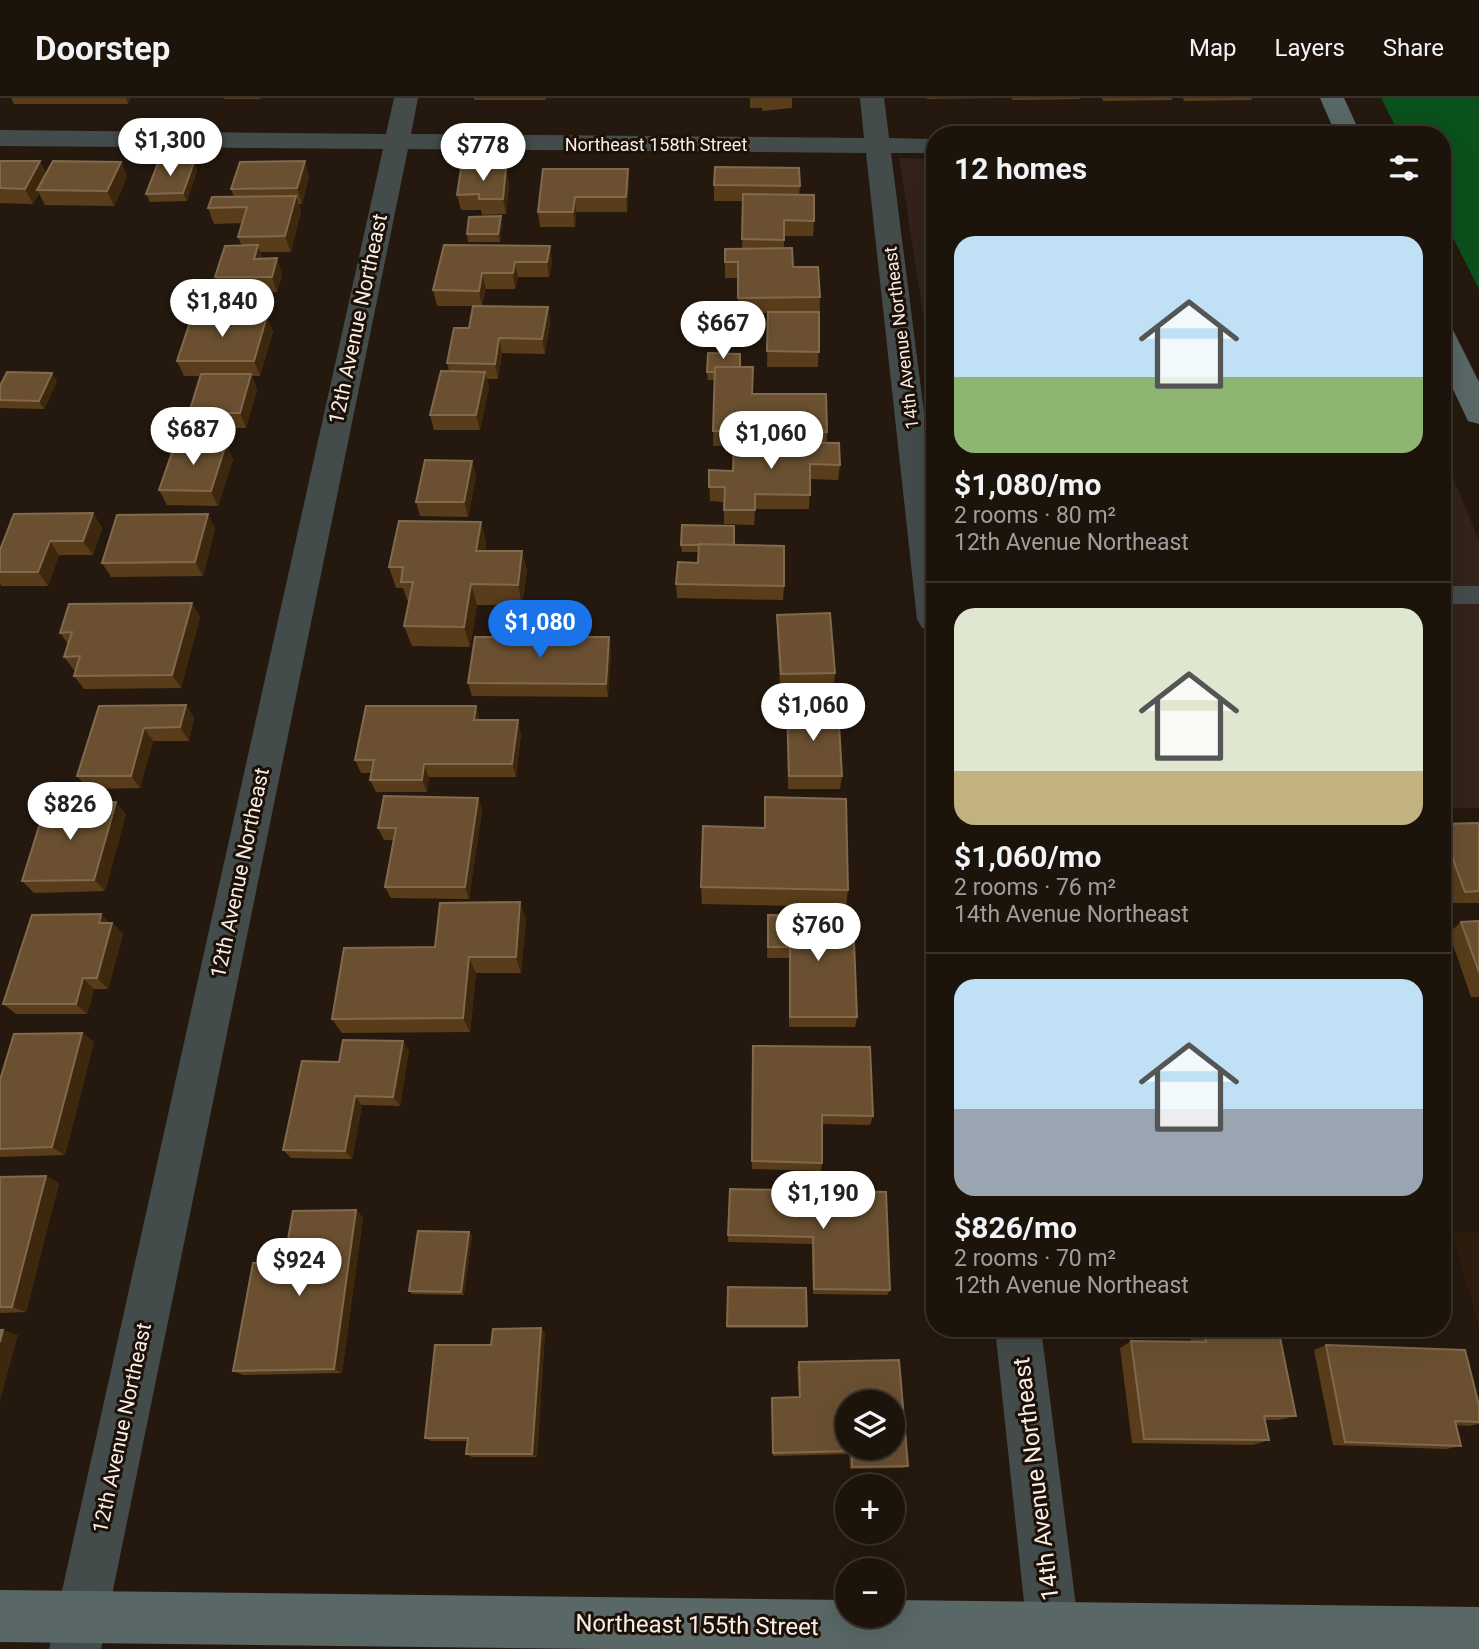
<!DOCTYPE html>
<meta charset="utf-8">
<style>
body{margin:0;font-family:Roboto,sans-serif;background:#292019;color:#f1f3f6;height:100vh;display:flex;flex-direction:column;font-size:26px;white-space:nowrap}
*{box-sizing:border-box;margin:0}
p{font-size:23px;color:#a09e9d}
.icon{flex:none;width:38px;height:38px;fill:none;stroke:currentColor;stroke-width:2;stroke-linecap:round;stroke-linejoin:round}
.map{position:relative;flex:1;overflow:hidden}
.drawer{position:absolute;left:926px;top:28px;width:525px;height:1211px;display:flex;flex-direction:column;background:#1c130b;border-radius:28px;box-shadow:0 7px 28px #0002,0 0 0 2px #3a322c}
.drawer>*{flex:none}
.controls{position:absolute;left:835px;top:1292px;display:grid;gap:14px}
.controls a{display:grid;place-items:center;width:70px;height:70px;border-radius:50%;background:#1c130b;box-shadow:0 7px 28px #0002,0 0 0 2px #3a322c;font-size:35px}
.price{position:absolute;translate:-50% -60px;padding:0 16px;border-radius:24px;background:#fff;color:#222;font-size:23px;line-height:46px;filter:drop-shadow(0 2px 4px #0008)}
.price::after{content:'';position:absolute;left:50%;top:42px;width:21px;height:16px;margin-left:-10px;background:inherit;clip-path:polygon(0 0,100% 0,50% 100%)}
.price.active{background:#1a73e8;color:#fff}
ul{padding:0;list-style:none}
li{display:grid;align-content:center;gap:14px;height:371px;padding:0 28px}
li+li{border-top:2px solid #3a322c}
li span{display:grid;place-items:center;height:217px;border-radius:21px;color:#555}
li>.icon{margin-inline-start:auto}
span .icon{width:126px;height:126px;fill:#fffc;stroke-width:1}
li b{font-size:30px}
h2{display:flex;justify-content:space-between;align-items:center;height:84px;padding:0 28px;font-size:30px}
header{display:flex;align-items:center;gap:42px;box-sizing:border-box;height:98px;padding:0 35px;background:#1c130b;border-bottom:2px solid #3a322c}
header strong{font-size:33px}
nav{display:flex;gap:38px;margin-inline-start:auto;font-size:24px}
.map>svg:first-child{display:block}
.built{fill:#2e1d0f}
.industrial{fill:#33231a}
.forest{fill:#0b511b}
.lines{fill:none;stroke-linecap:round;stroke-linejoin:round}
.lane{fill:#434c4b;fill-rule:evenodd}
.street{fill:#434c4b;fill-rule:evenodd}
.secondary{fill:#596766;fill-rule:evenodd}
.wall{fill:#593d1a}
.shaded-wall{fill:#3d270d}
.building{fill:#6a5030;stroke:#80694d;stroke-width:2;fill-rule:evenodd}
.labels{text-anchor:middle;dominant-baseline:central;stroke-width:6;stroke-linejoin:round;paint-order:stroke}
.far-street-label{font-size:18px;fill:#f7eee7;stroke:#1c1007}
.street-label{font-size:21px;fill:#f7eee7;stroke:#1c1007}
.near-street-label{font-size:24px;fill:#f7eee7;stroke:#1c1007}
</style>
<header>
<strong>Doorstep</strong>
<nav><a>Map</a><a>Layers</a><a>Share</a></nav>
</header>
<div class="map">
<svg width="1479" height="1551" viewBox="0 0 1479 1551">
<rect width="100%" height="100%" fill="#25190f"/>
<polygon class="built" points="1452,1134 1479,1135 1479,1230"/>
<g class="industrial">
<polygon points="899,60 934,61 934,287"/>
<polygon points="1442,352 1479,443 1479,710 1442,710"/>
</g>
<polygon class="forest" points="1381,0 1479,0 1479,191 1442,118 1442,37 1400,37"/>
<g class="lines">
<rect class="lane" x="1442" y="488" width="37" height="18"/>
<g class="street">
<polygon points="394,0 418,0 411,36 864,40 860,0 884,0 889,40 934,41 934,55 891,55 934,393 934,534 922,530 917,521 866,55 408,51 101,1551 49,1551 383,51 0,48 0,32 386,36"/>
<polygon points="995,1230 1041,1230 1079,1532 1070,1551 1035,1550 1027,1532"/>
</g>
<g class="secondary">
<polygon points="1320,0 1344,0 1361,37 1336,37"/>
<polygon points="1442,228 1452,230 1479,284 1479,326 1468,323 1442,268"/>
<polygon points="0,1492 847,1502 847,1517 892,1517 892,1502 1479,1509 1479,1551 602,1551 0,1544"/>
</g>
</g>
<g class="wall">
<polygon points="11,0 131,0 128,6 14,6"/>
<polygon points="224,0 261,0 260,1 225,1"/>
<polygon points="474,0 546,0 545,2 474,2"/>
<polygon points="750,0 797,0 792,0 792,10 762,13 762,10 750,10"/>
<polygon points="927,0 994,0 927,1"/>
<polygon points="1012,0 1080,0 1080,1 1012,2"/>
<polygon points="1102,0 1172,0 1172,2 1103,3"/>
<polygon points="1183,0 1252,0 1251,2 1184,3"/>
<polygon points="0,63 40,63 46,76 121,64 127,79 114,108 45,107 39,95 33,106 0,105"/>
<polygon points="194,64 197,72 187,103 150,104 146,96"/>
<polygon points="506,70 509,85 506,116 482,117 481,112 461,112 457,97"/>
<polygon points="543,71 629,86 627,114 576,114 575,129 540,129 538,114"/>
<polygon points="309,78 302,106 299,106 301,113 291,154 260,154 263,161 282,176 277,194 221,195 215,179 242,148 238,139 243,125 214,126 208,110 234,99 231,91"/>
<polygon points="714,87 800,88 799,97 814,123 813,138 784,138 784,150 793,169 820,199 818,269 767,269 768,215 738,215 738,180 725,180 725,151 742,151 743,103 714,103"/>
<polygon points="502,126 500,144 468,144 467,136"/>
<polygon points="550,148 552,164 549,179 518,179 515,191 486,191 482,208 548,209 550,224 545,256 502,255 498,281 487,281 489,289 480,332 434,332 430,317 449,273 447,265 469,230 473,208 437,208 433,192"/>
<polygon points="273,233 260,278 252,278 257,291 246,330 196,330 189,315 200,278 184,278 177,263"/>
<polygon points="740,269 752,296 827,334 827,345 840,367 838,382 810,381 809,411 755,411 754,427 724,426 724,404 710,403 709,372 733,373 734,348 713,348 715,282 708,282 707,274"/>
<polygon points="52,275 57,283 44,311 0,310 0,288"/>
<polygon points="226,346 233,361 218,408 167,407 159,392"/>
<polygon points="472,363 476,378 468,419 420,418 416,404"/>
<polygon points="93,415 102,430 93,457 59,457 48,488 2,488 0,486 0,452"/>
<polygon points="481,424 486,445 485,453 522,453 527,473 522,507 477,507 470,549 412,548 404,528 409,504 408,504 403,490 396,490 389,469"/>
<polygon points="215,430 203,478 111,479 102,465"/>
<polygon points="681,447 734,447 784,488 783,502 677,500 676,486 698,465 699,454 682,454"/>
<polygon points="192,505 200,519 181,590 84,591 74,578 76,572 74,572 64,559 68,546 60,535"/>
<polygon points="777,517 835,575 834,588 780,589 777,531"/>
<polygon points="611,553 608,599 472,598 468,585"/>
<polygon points="186,607 194,620 189,643 153,643 140,690 88,691 77,678 99,608"/>
<polygon points="787,610 833,626 842,678 840,691 788,691"/>
<polygon points="480,622 521,635 516,679 429,679 427,694 376,694 370,682 371,675 361,675 355,662"/>
<polygon points="478,700 482,712 469,801 391,800 385,789 393,742 384,742 378,730"/>
<polygon points="126,716 105,793 34,795 22,783"/>
<polygon points="1479,725 1479,805 1453,805 1442,775 1442,726"/>
<polygon points="701,789 848,792 846,809 702,806"/>
<polygon points="768,817 857,919 855,929 789,929 789,860 767,860"/>
<polygon points="526,820 521,875 476,875 470,934 342,935 332,921 435,849"/>
<polygon points="1479,823 1479,899 1471,899 1449,835 1461,824"/>
<polygon points="110,825 112,825 123,836 108,891 94,891 87,916 16,916 3,906"/>
<polygon points="82,935 94,944 65,1057 0,1059 0,982"/>
<polygon points="753,948 873,1018 870,1027 822,1026 822,1065 821,1073 752,1071"/>
<polygon points="409,952 400,1008 362,1007 352,1061 291,1060 283,1052 339,964"/>
<polygon points="0,1079 59,1085 26,1214 0,1215"/>
<polygon points="886,1094 890,1192 887,1197 813,1196 812,1146 728,1144 728,1137"/>
<polygon points="363,1119 342,1275 243,1277 233,1273 284,1164"/>
<polygon points="472,1137 464,1197 412,1196 409,1193"/>
<polygon points="728,1189 807,1228 806,1230 727,1230"/>
<polygon points="541,1230 545,1235 537,1359 472,1359 466,1356 468,1343 431,1343 425,1340 491,1247"/>
<polygon points="1189,1230 1278,1230 1296,1318 1279,1322 1265,1322 1269,1342 1253,1347 1132,1345 1120,1250 1131,1243 1191,1244"/>
<polygon points="1326,1247 1479,1307 1479,1326 1468,1328 1456,1327 1461,1348 1446,1351 1333,1347 1314,1252"/>
<polygon points="799,1264 908,1368 904,1370 850,1371 849,1356 773,1358 772,1300 799,1299 797,1269"/>
</g>
<g class="shaded-wall">
<polygon points="126,0 131,0 128,6"/>
<polygon points="40,63 47,79 37,92 39,95 33,106 25,91"/>
<polygon points="305,63 309,78 302,106 297,90"/>
<polygon points="121,64 127,79 114,108 107,93"/>
<polygon points="194,64 197,72 187,103 183,95"/>
<polygon points="506,70 509,85 506,116 503,101"/>
<polygon points="628,71 629,86 627,114 626,99"/>
<polygon points="296,98 301,113 291,154 285,138"/>
<polygon points="575,99 576,114 575,129 573,114"/>
<polygon points="501,118 502,126 500,144 498,136"/>
<polygon points="258,147 263,163 254,161"/>
<polygon points="550,148 552,164 549,179 547,164"/>
<polygon points="277,160 282,176 277,194 272,179"/>
<polygon points="515,164 518,179 515,191 513,175"/>
<polygon points="482,175 486,191 482,208 479,193"/>
<polygon points="548,209 550,224 545,256 542,241"/>
<polygon points="267,218 273,233 260,278 254,263"/>
<polygon points="499,240 502,255 498,281 495,266"/>
<polygon points="485,274 489,289 480,332 476,317"/>
<polygon points="52,275 57,283 44,311 39,303"/>
<polygon points="251,276 257,291 246,330 240,315"/>
<polygon points="226,346 233,361 218,408 211,393"/>
<polygon points="472,363 476,378 468,419 464,404"/>
<polygon points="93,415 102,430 93,457 83,443"/>
<polygon points="208,416 215,430 203,478 195,464"/>
<polygon points="481,424 486,445 482,473 476,453"/>
<polygon points="50,443 59,457 48,488 38,474"/>
<polygon points="522,453 527,473 522,507 518,487"/>
<polygon points="471,486 477,507 470,549 464,529"/>
<polygon points="192,505 200,519 181,590 172,577"/>
<polygon points="609,539 611,553 608,599 606,586"/>
<polygon points="186,607 194,620 189,643 180,629"/>
<polygon points="476,608 480,621 478,635 474,622"/>
<polygon points="518,622 521,635 516,679 512,666"/>
<polygon points="144,630 153,643 140,690 131,678"/>
<polygon points="424,666 429,679 427,694 422,682"/>
<polygon points="478,700 482,712 469,801 465,789"/>
<polygon points="116,704 126,716 105,793 94,782"/>
<polygon points="520,804 526,820 521,875 516,859"/>
<polygon points="101,816 112,827 112,825 123,836 108,891 97,880 99,825"/>
<polygon points="469,859 476,875 470,934 463,920"/>
<polygon points="83,880 94,891 87,916 76,906"/>
<polygon points="82,935 94,944 65,1057 52,1049"/>
<polygon points="403,943 409,952 400,1008 393,999"/>
<polygon points="355,998 362,1007 352,1061 345,1053"/>
<polygon points="46,1078 59,1085 26,1214 12,1209"/>
<polygon points="356,1112 363,1119 342,1275 334,1271"/>
<polygon points="469,1134 472,1137 464,1197 461,1194"/>
<polygon points="541,1230 545,1235 537,1359 532,1356"/>
<polygon points="3,1232 18,1237 0,1303 0,1244"/>
</g>
<g class="building">
<polygon points="0,63 40,63 25,91 0,90"/>
<polygon points="53,63 121,64 107,93 37,92"/>
<polygon points="305,63 297,90 231,91 240,64"/>
<polygon points="194,64 183,95 146,96 158,65"/>
<polygon points="715,69 799,70 800,88 714,87"/>
<polygon points="506,70 503,101 479,101 479,96 457,97 461,71"/>
<polygon points="543,71 628,71 626,99 575,99 573,114 538,114"/>
<polygon points="743,96 814,97 814,123 784,122 784,142 742,141"/>
<polygon points="296,98 285,138 238,139 247,109 208,110 212,99"/>
<polygon points="501,118 498,136 467,136 469,119"/>
<polygon points="258,147 254,161 277,160 272,179 215,179 225,148"/>
<polygon points="444,147 550,148 547,164 515,164 513,175 482,175 479,193 433,192"/>
<polygon points="792,150 793,169 818,169 820,199 738,200 738,164 725,164 725,151"/>
<polygon points="473,208 548,209 542,241 499,240 495,266 447,265 454,230 469,230"/>
<polygon points="768,214 819,214 819,254 767,253"/>
<polygon points="192,218 267,218 254,263 177,263"/>
<polygon points="708,255 740,256 740,269 715,269 715,274 707,274"/>
<polygon points="715,269 753,269 752,296 826,296 827,334 713,333"/>
<polygon points="441,273 485,274 476,317 430,317"/>
<polygon points="7,274 52,275 39,303 0,302 0,288"/>
<polygon points="201,276 251,276 240,315 189,315"/>
<polygon points="734,344 839,345 840,367 810,366 810,397 755,396 755,412 724,412 725,389 709,389 709,372 733,373"/>
<polygon points="175,346 226,346 211,393 159,392"/>
<polygon points="425,362 472,363 464,404 416,404"/>
<polygon points="93,415 83,443 50,443 38,474 0,474 0,452 14,416"/>
<polygon points="208,416 195,464 102,465 117,417"/>
<polygon points="399,423 481,424 476,453 522,453 518,487 471,486 464,529 404,528 413,484 401,484 403,469 389,469"/>
<polygon points="682,427 734,428 734,447 681,447"/>
<polygon points="699,446 784,448 784,488 676,486 678,464 698,465"/>
<polygon points="192,505 172,577 74,578 80,558 64,559 72,534 60,535 69,506"/>
<polygon points="830,515 835,575 781,576 777,517"/>
<polygon points="475,539 609,539 606,586 468,585"/>
<polygon points="186,607 180,629 144,630 131,678 77,678 99,608"/>
<polygon points="366,608 476,608 474,622 518,622 512,666 424,666 422,682 370,682 374,662 355,662"/>
<polygon points="787,610 831,610 833,626 839,626 842,678 789,678"/>
<polygon points="384,698 478,700 465,789 385,789 396,730 378,730"/>
<polygon points="765,699 846,701 848,792 701,789 703,728 765,730"/>
<polygon points="116,704 94,782 22,783 46,706"/>
<polygon points="1479,725 1479,793 1465,794 1442,731 1442,726"/>
<polygon points="520,804 516,859 469,859 463,920 332,921 344,850 435,849 440,805"/>
<polygon points="101,816 99,825 112,825 97,880 83,880 76,906 3,906 32,817"/>
<polygon points="768,817 853,818 857,919 790,919 790,849 768,849"/>
<polygon points="1479,823 1479,874 1461,824"/>
<polygon points="82,935 52,1049 0,1051 0,982 14,936"/>
<polygon points="343,942 403,943 393,999 355,998 345,1053 283,1052 302,963 339,964"/>
<polygon points="753,948 870,949 873,1018 822,1017 822,1065 752,1063"/>
<polygon points="46,1078 12,1209 0,1209 0,1079"/>
<polygon points="730,1091 886,1094 890,1192 814,1191 813,1139 728,1137"/>
<polygon points="356,1112 334,1271 233,1273 253,1165 284,1164 293,1113"/>
<polygon points="418,1133 469,1134 461,1194 409,1193"/>
<polygon points="728,1189 806,1190 807,1228 727,1228"/>
<polygon points="541,1230 532,1356 466,1356 468,1340 425,1340 435,1247 491,1247 493,1231"/>
<polygon points="1203,1230 1278,1230 1296,1318 1264,1318 1269,1342 1144,1341 1131,1243 1206,1244"/>
<polygon points="0,1232 3,1232 0,1244"/>
<polygon points="1326,1247 1465,1252 1479,1307 1479,1324 1455,1323 1461,1348 1345,1344"/>
<path d="M899,1262L908,1368L852,1369V1353L773,1355L772,1300L800,1299L799,1264ZM847,1304H892V1349H847Z"/>
</g>
<g class="labels">
<g class="far-street-label">
<text x="656" y="46">Northeast 158th Street</text>
<text transform="translate(901 240) rotate(-97)">14th Avenue Northeast</text>
</g>
<g class="street-label">
<text transform="translate(358 221) rotate(-78)">12th Avenue Northeast</text>
<text transform="translate(240 775) rotate(-78)">12th Avenue Northeast</text>
<text transform="translate(122 1330) rotate(-78)">12th Avenue Northeast</text>
</g>
<g class="near-street-label">
<text transform="translate(1036 1381) rotate(-97)">14th Avenue Northeast</text>
<text transform="translate(697 1527) rotate(1)">Northeast 155th Street</text>
</g>
</g>
</svg>
<div class="controls">
<a><svg class="icon" aria-label="layers" viewBox="0 0 24 24"><path d="M12 4l9 5-9 5-9-5zM3 14l9 5 9-5"/></svg></a>
<a>+</a>
<a>−</a>
</div>
<b class="price" style="left:170px;top:80px">$1,300</b>
<b class="price" style="left:483px;top:85px">$778</b>
<b class="price" style="left:222px;top:241px">$1,840</b>
<b class="price" style="left:723px;top:263px">$667</b>
<b class="price" style="left:193px;top:369px">$687</b>
<b class="price" style="left:771px;top:373px">$1,060</b>
<b class="price active" style="left:540px;top:562px">$1,080</b>
<b class="price" style="left:813px;top:645px">$1,060</b>
<b class="price" style="left:70px;top:744px">$826</b>
<b class="price" style="left:818px;top:865px">$760</b>
<b class="price" style="left:823px;top:1133px">$1,190</b>
<b class="price" style="left:299px;top:1200px">$924</b>
<section class="drawer">
<h2>12 homes<svg class="icon" aria-label="filters" viewBox="0 0 24 24"><path d="M4 7h16M4 17h16"/><circle cx="9" cy="7" r="2"/><circle cx="15" cy="17" r="2"/></svg></h2>
<ul>
<li><span style="background:linear-gradient(#bfe0f5 65%,#8fb573 0)"><svg class="icon" aria-label="home" viewBox="0 0 24 24"><path d="M3 11l9-7 9 7M6 9v11h12V9"/></svg></span><div><b>$1,080/mo</b><p>2 rooms · 80 m²</p><p>12th Avenue Northeast</p></div></li>
<li><span style="background:linear-gradient(#dfe7d0 75%,#c2b280 0)"><svg class="icon" aria-label="home" viewBox="0 0 24 24"><path d="M3 11l9-7 9 7M6 9v11h12V9"/></svg></span><div><b>$1,060/mo</b><p>2 rooms · 76 m²</p><p>14th Avenue Northeast</p></div></li>
<li><span style="background:linear-gradient(#bfe0f5 60%,#9aa5b1 0)"><svg class="icon" aria-label="home" viewBox="0 0 24 24"><path d="M3 11l9-7 9 7M6 9v11h12V9"/></svg></span><div><b>$826/mo</b><p>2 rooms · 70 m²</p><p>12th Avenue Northeast</p></div></li>
</ul>
</section>
</div>
